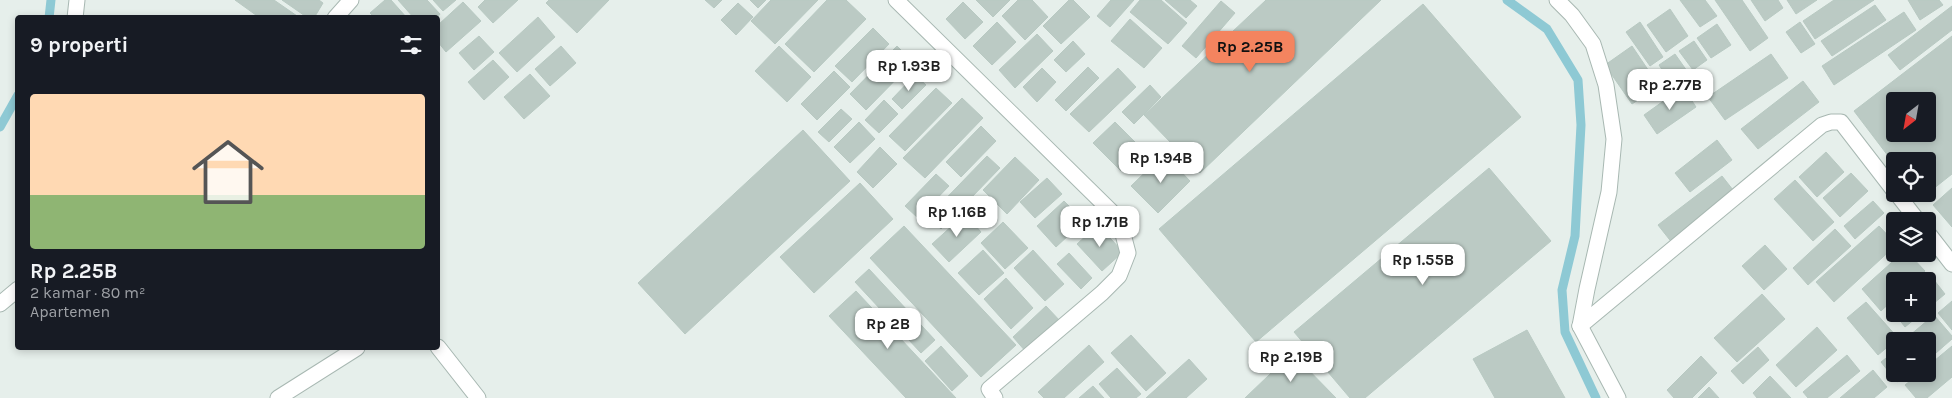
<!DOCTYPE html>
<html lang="id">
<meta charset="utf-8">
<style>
body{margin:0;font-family:Karla,sans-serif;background:#242831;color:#f1f3f6;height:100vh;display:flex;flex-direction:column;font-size:19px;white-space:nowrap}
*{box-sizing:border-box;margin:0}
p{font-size:16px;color:#9ea1a6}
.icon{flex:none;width:28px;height:28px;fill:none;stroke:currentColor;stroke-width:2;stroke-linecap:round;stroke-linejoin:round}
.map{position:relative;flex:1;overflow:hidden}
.sheet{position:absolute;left:15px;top:15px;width:425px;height:335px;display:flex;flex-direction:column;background:#171b24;border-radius:5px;box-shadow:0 2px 8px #0003}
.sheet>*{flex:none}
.needle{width:32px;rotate:211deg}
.fabs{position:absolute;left:1886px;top:92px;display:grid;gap:10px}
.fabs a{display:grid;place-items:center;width:50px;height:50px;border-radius:5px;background:#171b24;box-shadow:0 2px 8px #0003;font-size:25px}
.price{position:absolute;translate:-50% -42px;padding:0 11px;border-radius:10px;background:#fff;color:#222;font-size:16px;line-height:32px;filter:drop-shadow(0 1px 2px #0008)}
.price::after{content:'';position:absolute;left:50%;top:30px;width:15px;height:11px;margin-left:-8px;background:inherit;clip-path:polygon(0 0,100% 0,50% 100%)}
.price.current{background:#f4845f;color:#111}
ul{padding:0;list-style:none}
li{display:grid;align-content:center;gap:10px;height:265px;padding:0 15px}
li span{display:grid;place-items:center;height:155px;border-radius:5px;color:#555}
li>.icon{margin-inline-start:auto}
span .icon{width:90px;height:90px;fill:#fffc;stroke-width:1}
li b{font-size:21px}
h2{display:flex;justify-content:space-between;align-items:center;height:60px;padding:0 15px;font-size:21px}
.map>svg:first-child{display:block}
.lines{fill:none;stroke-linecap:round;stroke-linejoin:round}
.stream{stroke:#8ec9d4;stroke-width:9}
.building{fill:#bbcac4;stroke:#b8c9c2;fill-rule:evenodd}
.minor-casing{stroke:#a8b8b2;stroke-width:17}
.minor{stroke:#fff;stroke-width:15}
</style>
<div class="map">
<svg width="1952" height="398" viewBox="0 0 1952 398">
<rect width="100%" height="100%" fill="#e6efeb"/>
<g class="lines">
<g class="stream">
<polyline points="1507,0 1547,29 1578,80 1581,125 1575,236 1562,290 1565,332 1596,398"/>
<polyline points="49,18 51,0"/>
<polyline points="0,127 18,95"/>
</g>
</g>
<g class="building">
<polygon points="235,0 274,0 300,18 260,18"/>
<polygon points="282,0 319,0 323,3 314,18 308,18"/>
<polygon points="385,0 391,0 407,18 375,18 370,13"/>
<polygon points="398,0 427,0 440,14 437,18 414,18"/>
<polygon points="433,0 456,0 443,11"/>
<polygon points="485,0 518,0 493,23 478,7"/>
<polygon points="549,0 609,0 577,33 546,3"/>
<polygon points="705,0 722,0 714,8"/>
<polygon points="750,0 766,0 758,8"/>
<polygon points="771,0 818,0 775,44 751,21"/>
<polygon points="827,0 846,0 866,19 814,72 785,44"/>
<polygon points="976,0 1010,0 993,17"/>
<polygon points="1018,0 1032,0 1048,17 1025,40 1002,16"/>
<polygon points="1069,0 1073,0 1090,17 1061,44 1043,26"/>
<polygon points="1111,0 1134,0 1110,27 1097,16"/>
<polygon points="1140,0 1161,0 1187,23 1168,44 1130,12"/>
<polygon points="1165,0 1190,0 1197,6 1186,18"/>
<polygon points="1266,0 1381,0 1200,173 1144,115"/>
<polygon points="1680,0 1705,0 1717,16 1700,27"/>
<polygon points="1715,0 1742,0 1768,38 1750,51"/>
<polygon points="1751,0 1778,0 1783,8 1765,21"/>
<polygon points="1787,0 1817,0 1796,14"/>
<polygon points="1834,0 1874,0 1815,39 1803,21"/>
<polygon points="1908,0 1939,0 1943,5 1920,20"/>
<polygon points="1221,1 1235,13 1196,58 1182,46"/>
<polygon points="463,2 481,21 446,52 438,42 438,25"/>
<polygon points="963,2 983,22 965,39 946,19"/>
<polygon points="738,3 753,17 736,35 721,20"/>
<polygon points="1423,4 1521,117 1256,342 1159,229"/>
<polygon points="1875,5 1886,20 1832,56 1821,41"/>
<polygon points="1952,6 1952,30 1900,70 1888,55"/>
<polygon points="1670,9 1688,36 1666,52 1647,25"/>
<polygon points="1904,12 1916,30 1834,85 1822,66"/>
<polygon points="538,17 555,37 517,72 499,53"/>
<polygon points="1130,19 1162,48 1144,68 1111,41"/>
<polygon points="997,22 1016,42 992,65 973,46"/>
<polygon points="1640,22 1663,57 1650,66 1626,32"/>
<polygon points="1800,22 1815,44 1801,53 1786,32"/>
<polygon points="1717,24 1731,45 1711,58 1697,38"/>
<polygon points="873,28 889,44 852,82 835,66"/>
<polygon points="1037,34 1053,51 1015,88 999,70"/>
<polygon points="479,36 494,52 474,70 459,53"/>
<path d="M1952,36V174L1928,193V161H1895V165L1854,111ZM1895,101H1928V134H1895Z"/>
<polygon points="1073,41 1085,54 1066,72 1054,60"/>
<polygon points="1694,41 1707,60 1693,70 1679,51"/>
<polygon points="561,46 576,63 550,86 535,69"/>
<polygon points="779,46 811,77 787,102 755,71"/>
<polygon points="897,46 913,62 866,110 850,94"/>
<polygon points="1632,46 1659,86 1632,104 1605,65"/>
<polygon points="1675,54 1687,71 1671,83 1659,65"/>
<polygon points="1771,54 1788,78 1725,120 1708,97"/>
<polygon points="493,60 509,77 484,100 468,82"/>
<polygon points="1088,67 1099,78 1066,111 1055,100"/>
<polygon points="1042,68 1056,82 1037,102 1023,87"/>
<polygon points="1118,68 1136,87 1089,132 1070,114"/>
<polygon points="834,71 850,87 817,120 801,104"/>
<polygon points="530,74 550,96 524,119 504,97"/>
<polygon points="915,75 926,85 902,109 892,99"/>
<polygon points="1803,81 1819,102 1758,149 1741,129"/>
<polygon points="1150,85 1161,97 1134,124 1122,112"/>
<polygon points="1683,87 1696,107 1657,134 1644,115"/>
<polygon points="936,88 952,103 905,151 889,136"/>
<polygon points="962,98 983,118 925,178 903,158"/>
<polygon points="884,100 898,114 879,133 865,120"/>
<polygon points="841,109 852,119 829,142 818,132"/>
<polygon points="859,122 875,139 850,163 834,147"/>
<polygon points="1115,122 1143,150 1121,171 1093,143"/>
<polygon points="981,126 996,141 961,177 946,162"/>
<polygon points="803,130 850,181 685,334 638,283"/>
<polygon points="1717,140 1732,160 1690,192 1675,173"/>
<polygon points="880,147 897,164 873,188 857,172"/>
<polygon points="1826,152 1844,172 1817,197 1799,177"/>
<polygon points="1164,154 1190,181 1158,213 1131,186"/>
<polygon points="987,156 1000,168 941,229 928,217"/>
<polygon points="1015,157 1039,180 1007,214 983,190"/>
<polygon points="1489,168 1551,241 1365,398 1350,398 1294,332"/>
<polygon points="1851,173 1868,191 1840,217 1823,198"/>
<polygon points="936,174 949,186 918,218 905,206"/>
<polygon points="1722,176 1737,195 1673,244 1658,225"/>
<polygon points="1047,178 1062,194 1035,218 1020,202"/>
<polygon points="1795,180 1834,222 1813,241 1774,199"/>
<polygon points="860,183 893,219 814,293 780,257"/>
<polygon points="1952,188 1952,227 1933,205"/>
<polygon points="1064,201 1084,221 1056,247 1037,226"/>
<polygon points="1873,201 1884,213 1855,239 1844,226"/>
<polygon points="965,214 981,232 949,262 932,244"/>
<polygon points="1003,222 1028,248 1005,269 981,243"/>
<polygon points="1098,225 1123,252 1102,271 1077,244"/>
<polygon points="904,226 1016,345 981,377 870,258"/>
<polygon points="1879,226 1895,243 1895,246 1834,302 1816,282"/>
<polygon points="1835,229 1851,246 1808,285 1793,268"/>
<polygon points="1765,245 1787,269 1764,290 1742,266"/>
<polygon points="983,250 1004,273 979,295 958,273"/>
<polygon points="1033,250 1064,284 1045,301 1014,268"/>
<polygon points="1069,253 1092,278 1081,289 1057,264"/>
<polygon points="1901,254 1909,254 1925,271 1914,281 1895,281 1895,298 1881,311 1862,289"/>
<polygon points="869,269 935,340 921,353 855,282"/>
<polygon points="1006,278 1033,308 1011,329 984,299"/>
<polygon points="1934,280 1945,294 1928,308 1928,285"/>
<polygon points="856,291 956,398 906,398 829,316"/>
<polygon points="1762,294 1785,319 1737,362 1714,338"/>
<polygon points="1952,301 1952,330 1938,313"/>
<polygon points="1866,302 1898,338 1878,355 1847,318"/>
<polygon points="1046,306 1061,322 1027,353 1013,337"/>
<polygon points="1894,313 1895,313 1921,314 1905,327"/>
<polygon points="1934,315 1952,336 1952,339 1928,360 1928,341 1903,341"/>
<polygon points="1817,327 1837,350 1796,387 1776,365"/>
<polygon points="1527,330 1565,398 1495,398 1473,359"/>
<polygon points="1131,335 1166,373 1146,391 1111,353"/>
<polygon points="1089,345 1104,362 1064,398 1044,398 1038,392"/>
<polygon points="941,346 968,376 952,391 925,361"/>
<polygon points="1952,346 1952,377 1927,398 1916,398 1905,385 1919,374 1928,374 1928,366"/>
<polygon points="1758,347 1769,360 1743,384 1731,371"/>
<polygon points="1895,351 1895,374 1907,374 1897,382 1881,362"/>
<polygon points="1292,353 1336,398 1245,398"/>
<polygon points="1847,355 1860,371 1827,398 1808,398 1803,392"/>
<polygon points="1701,356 1717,373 1692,398 1674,398 1667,390"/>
<polygon points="1189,359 1207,379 1186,398 1146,398"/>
<polygon points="1117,368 1141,394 1136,398 1111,398 1099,384"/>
<polygon points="1873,370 1887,387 1874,398 1840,398"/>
<polygon points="1770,376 1791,398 1757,398 1753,393"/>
<polygon points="1093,386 1104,398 1079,398"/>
<polygon points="1709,387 1719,398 1698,398"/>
</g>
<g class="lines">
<defs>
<g id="minor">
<polyline points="896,0 1119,219 1128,253 1119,276 1102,293 989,389 995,398"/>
<polyline points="1557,0 1572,15 1593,44 1606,85 1614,139 1609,192 1587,289 1580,326"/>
<polyline points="75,18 77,0"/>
<polyline points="335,18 351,0"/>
<polyline points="1897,194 1918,221"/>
<polyline points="1928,233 1952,264"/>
<polyline points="0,304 18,289"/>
<polyline points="1580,326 1822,125 1831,122 1841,122 1895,192"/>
<polyline points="1580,326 1618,398"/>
<polyline points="438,347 478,398"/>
<polyline points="278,398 357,348"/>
</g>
</defs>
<use href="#minor" class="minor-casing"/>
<use href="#minor" class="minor"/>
</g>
</svg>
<div class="fabs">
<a><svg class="needle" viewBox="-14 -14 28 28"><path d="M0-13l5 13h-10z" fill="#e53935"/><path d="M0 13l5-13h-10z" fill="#9ea1a6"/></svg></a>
<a><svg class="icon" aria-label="locate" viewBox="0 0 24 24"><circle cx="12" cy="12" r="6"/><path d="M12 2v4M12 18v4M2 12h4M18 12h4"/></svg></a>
<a><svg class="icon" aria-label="layers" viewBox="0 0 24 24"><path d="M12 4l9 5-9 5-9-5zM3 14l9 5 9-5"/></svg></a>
<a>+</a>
<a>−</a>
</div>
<b class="price current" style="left:1250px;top:73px">Rp 2.25B</b>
<b class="price" style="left:909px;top:92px">Rp 1.93B</b>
<b class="price" style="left:1670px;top:111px">Rp 2.77B</b>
<b class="price" style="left:1161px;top:184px">Rp 1.94B</b>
<b class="price" style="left:957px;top:238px">Rp 1.16B</b>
<b class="price" style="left:1100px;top:248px">Rp 1.71B</b>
<b class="price" style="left:1423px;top:286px">Rp 1.55B</b>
<b class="price" style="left:888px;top:350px">Rp 2B</b>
<b class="price" style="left:1291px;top:383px">Rp 2.19B</b>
<section class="sheet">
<h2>9 properti<svg class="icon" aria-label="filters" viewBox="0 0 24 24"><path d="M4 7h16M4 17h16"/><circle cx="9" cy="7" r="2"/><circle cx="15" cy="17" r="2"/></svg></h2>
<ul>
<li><span style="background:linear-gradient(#ffd9b3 65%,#8fb573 0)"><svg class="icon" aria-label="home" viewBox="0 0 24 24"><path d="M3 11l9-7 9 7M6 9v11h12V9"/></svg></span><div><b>Rp 2.25B</b><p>2 kamar · 80 m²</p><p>Apartemen</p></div></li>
</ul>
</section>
</div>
